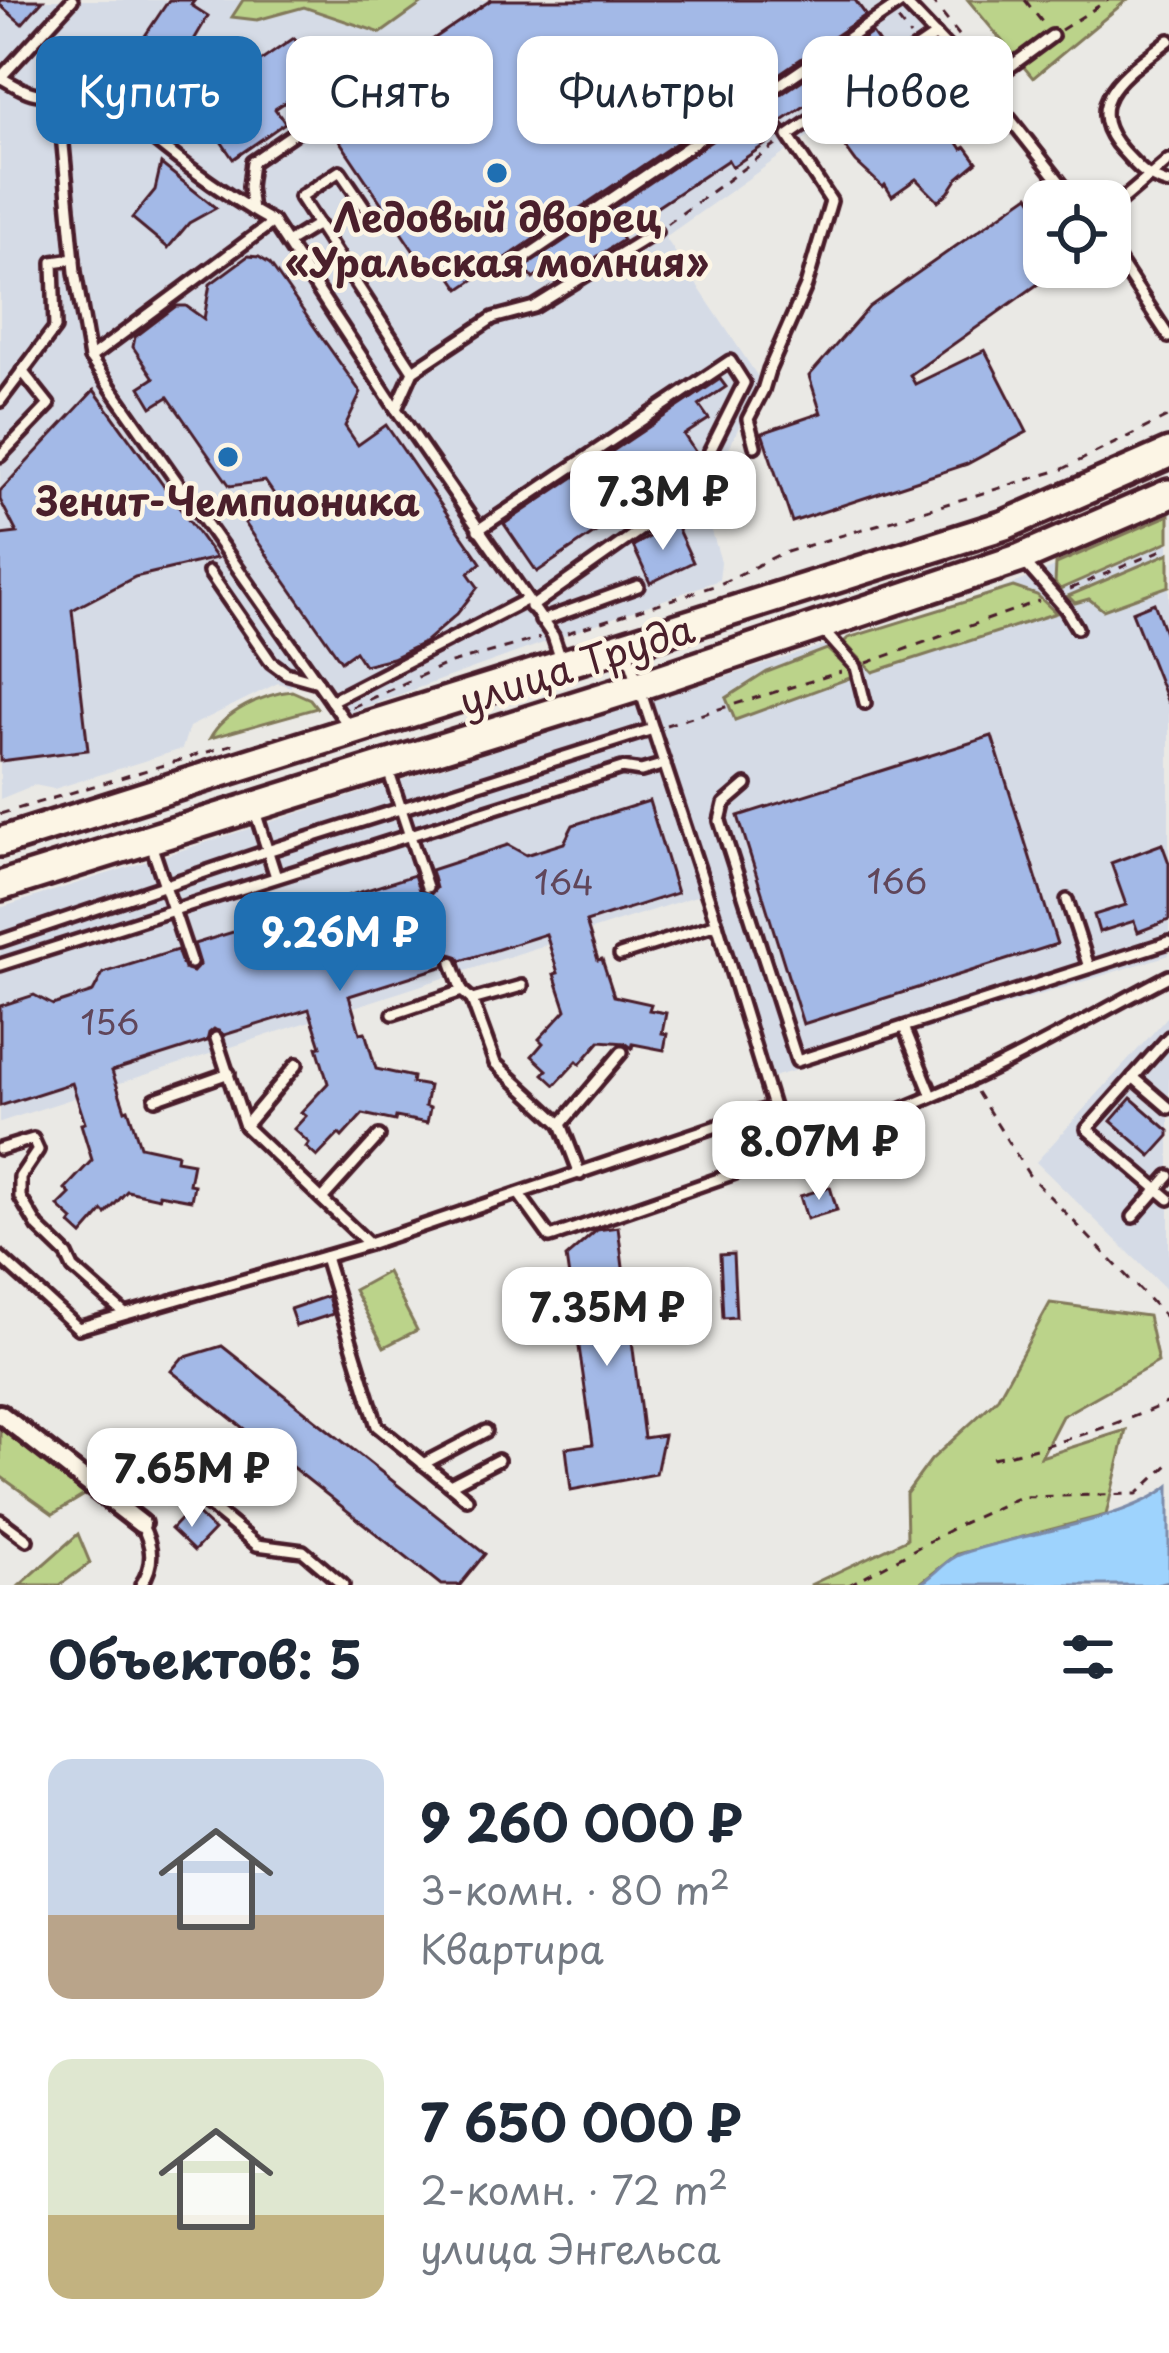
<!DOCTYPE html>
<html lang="ru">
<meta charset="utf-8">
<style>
body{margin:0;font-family:"Playpen Sans",sans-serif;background:#f6f6f7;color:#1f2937;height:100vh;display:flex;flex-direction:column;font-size:45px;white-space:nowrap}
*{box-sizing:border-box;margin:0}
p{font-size:39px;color:#747a83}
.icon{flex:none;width:66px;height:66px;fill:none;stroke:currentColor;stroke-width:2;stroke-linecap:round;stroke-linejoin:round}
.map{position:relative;height:1585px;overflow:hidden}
.details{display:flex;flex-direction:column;background:#fff;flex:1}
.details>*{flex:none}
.guide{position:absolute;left:36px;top:36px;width:1098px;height:108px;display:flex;gap:24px}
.fabs{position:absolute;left:1023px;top:180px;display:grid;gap:24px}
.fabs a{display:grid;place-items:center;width:108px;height:108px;border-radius:24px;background:#fff;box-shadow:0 3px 9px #0004;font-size:60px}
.price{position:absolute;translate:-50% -102px;padding:0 27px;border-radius:24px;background:#fff;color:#222;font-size:39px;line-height:78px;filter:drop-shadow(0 3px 6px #0008)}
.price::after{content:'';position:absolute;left:50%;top:72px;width:36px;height:27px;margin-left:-18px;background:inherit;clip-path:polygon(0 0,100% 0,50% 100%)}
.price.on{background:#1f6fb2;color:#fff}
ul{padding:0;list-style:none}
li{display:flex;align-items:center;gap:36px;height:300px;padding:0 48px}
li span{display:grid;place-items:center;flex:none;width:336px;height:240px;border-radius:24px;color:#555}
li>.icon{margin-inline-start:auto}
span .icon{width:144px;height:144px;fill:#fffc;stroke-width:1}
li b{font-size:51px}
h2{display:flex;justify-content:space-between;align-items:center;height:144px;padding:0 48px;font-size:51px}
.chip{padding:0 42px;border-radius:24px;background:#fff;box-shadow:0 3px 9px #0004;font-size:42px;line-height:108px}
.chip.on{background:#1f6fb2;color:#fff}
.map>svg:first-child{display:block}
.built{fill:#d5dbe6}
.green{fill:#bbd38a;stroke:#82795a;stroke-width:3}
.water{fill:#9ed3fd;stroke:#7c8ba9;stroke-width:3}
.building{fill:#a3b9e7;stroke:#4a1f2b;stroke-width:3}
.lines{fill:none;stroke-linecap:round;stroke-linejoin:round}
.service-casing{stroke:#4a1f2b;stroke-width:18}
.minor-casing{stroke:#4a1f2b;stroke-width:26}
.primary-casing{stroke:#4a1f2b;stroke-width:36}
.path{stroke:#4a1f2b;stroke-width:3;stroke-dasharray:9 9;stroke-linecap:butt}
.service{stroke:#fcf5e5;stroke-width:9}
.minor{stroke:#fcf5e5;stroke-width:16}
.primary{stroke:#fcf5e5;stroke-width:27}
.poi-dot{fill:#1f6fb2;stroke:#fcf5e5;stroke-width:4.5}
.labels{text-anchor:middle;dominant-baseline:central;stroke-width:9;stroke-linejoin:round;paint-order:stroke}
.number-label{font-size:33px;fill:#60465a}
.poi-label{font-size:39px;font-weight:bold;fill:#4a1f2b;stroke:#fcf5e5}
.street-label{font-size:39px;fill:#4a1f2b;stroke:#fcf5e5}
</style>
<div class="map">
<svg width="1169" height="1585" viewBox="0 0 1169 1585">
<rect width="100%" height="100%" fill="#eae9e5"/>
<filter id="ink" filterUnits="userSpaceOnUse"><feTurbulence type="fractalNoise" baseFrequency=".00833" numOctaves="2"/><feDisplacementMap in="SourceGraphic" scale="24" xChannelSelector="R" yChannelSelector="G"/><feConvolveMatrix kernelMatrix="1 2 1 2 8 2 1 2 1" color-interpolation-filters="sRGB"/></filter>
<g filter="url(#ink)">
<g class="built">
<polygon points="0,0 243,0 234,10 257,20 304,7 381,33 427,0 894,0 933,49 665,237 760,380 704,504 721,562 719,580 337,717 297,664 291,687 278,683 189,727 182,749 54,789 34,785 0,799"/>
<polygon points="1169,521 1169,955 767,1079 702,894 0,1122 0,908 1001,589"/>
<polygon points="1169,1015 1169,1292 1036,1162"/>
</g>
<g class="green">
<polygon points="243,0 427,0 381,33 304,7 257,20 232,17"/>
<polygon points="968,0 1127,0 1033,78"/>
<polygon points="1169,515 1169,541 1060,589 1055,583 1056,564"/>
<polygon points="1169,553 1169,586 1103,610 1089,599 1075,603 1068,596"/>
<polygon points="1013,587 1037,595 1056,613 873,672 844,642 848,638"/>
<polygon points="827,649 851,672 850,678 735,720 726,698 767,672"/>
<path d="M292,691L310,699L317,708L210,738C224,712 263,694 292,691Z"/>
<polygon points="387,1272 417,1330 384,1347 354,1290"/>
<polygon points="1050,1303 1148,1316 1158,1362 1062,1416 1041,1457 1126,1430 1106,1515 957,1554 918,1585 810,1585 907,1539 906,1494 931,1460 997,1399"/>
<polygon points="0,1428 86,1494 53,1514 0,1476"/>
<polygon points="78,1534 90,1563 60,1585 20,1585"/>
</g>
<path class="water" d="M1169,1486V1581L1153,1585H918C935,1577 946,1558 964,1553C1020,1534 1126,1521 1169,1486Z"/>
<g class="building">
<polygon points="0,0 43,0 22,24 0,5"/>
<polygon points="169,0 195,0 191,5 208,16 177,69 174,67 159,89 152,84 142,101 114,82"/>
<polygon points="491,0 855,0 866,15 460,289 441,262 427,271 339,140 353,130 336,105"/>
<polygon points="872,33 885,52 781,122 785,127 779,135 732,167 728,160 618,233 623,240 564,278 555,264 533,279 525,267"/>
<polygon points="294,38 321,78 275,109 285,123 233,159 214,131 208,134 191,109"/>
<polygon points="904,95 909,102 913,100 933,128 936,126 947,140 953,135 962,149 966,147 977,162 958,178 948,193 938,201 916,179 892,196 885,185 883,187 856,162 845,147 865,129 863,127 871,122 869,119"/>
<polygon points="161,164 216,208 189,223 168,248 132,218 155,190"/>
<polygon points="1029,195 1044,217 1044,267 1062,267 910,375 915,384 985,350 1027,432 967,464 792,522 762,433 821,413 809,376 869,307"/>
<polygon points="248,256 259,257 270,264 361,393 345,426 358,445 386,425 481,563 468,573 478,587 457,614 425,642 392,658 364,665 355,651 341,661 245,523 278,500 265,481 230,486 168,397 152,407 140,387 154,378 133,347 135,337 176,306 186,306 204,319 210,284"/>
<polygon points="720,379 726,387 699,405 709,419 684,435 698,456 693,466 537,572 504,524"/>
<polygon points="94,390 216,558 135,577 72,610 88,750 0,761 0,535 17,533 0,500 0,491"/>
<polygon points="675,523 693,562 650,583 633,546"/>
<polygon points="1154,603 1169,643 1168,703 1132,612"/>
<polygon points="992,736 1057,944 803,1024 738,816"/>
<polygon points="649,801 677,893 586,922 598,960 602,959 614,996 651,1004 649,1010 666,1013 662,1033 667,1034 664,1050 633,1044 632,1048 625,1043 600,1041 580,1064 577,1061 555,1085 543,1074 547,1070 532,1056 543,1043 539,1039 566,1010 554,974 558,973 546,934 461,961 457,956 450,954 445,958 444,966 349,996 360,1033 365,1032 376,1069 413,1077 412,1083 429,1086 425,1106 430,1108 427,1123 396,1117 395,1121 363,1114 342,1137 339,1134 317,1157 306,1147 309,1143 294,1129 306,1116 301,1112 328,1083 317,1047 321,1046 309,1009 224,1035 214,1029 209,1033 207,1041 112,1071 125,1110 128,1109 140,1146 177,1154 176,1160 193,1163 189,1184 194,1185 191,1200 159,1194 159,1198 127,1191 106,1214 103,1211 82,1235 70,1224 73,1220 58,1206 70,1194 65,1189 92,1160 81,1124 85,1123 72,1083 0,1106 0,1006 34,995 53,1005 93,992 103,973 177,950 184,969 193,972 200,964 194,944 269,921 287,930 328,917 338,899 414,875 420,893 429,896 436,888 431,870 508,845 526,855 564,843 573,825"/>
<polygon points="1162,844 1169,863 1169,920 1138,932 1134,921 1099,932 1094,915 1126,905 1111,863"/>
<polygon points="1131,1098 1169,1131 1169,1136 1151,1156 1111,1121"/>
<polygon points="830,1187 837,1210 807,1219 800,1196"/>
<polygon points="618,1227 644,1438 664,1435 656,1474 571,1490 566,1448 593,1444 566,1257 597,1230"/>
<polygon points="733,1254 736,1317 723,1318 720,1255"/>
<polygon points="328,1296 333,1314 296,1326 290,1309"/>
<polygon points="222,1346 485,1554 460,1585 441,1585 171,1371 182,1358"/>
<polygon points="191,1508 214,1530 194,1551 171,1529"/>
</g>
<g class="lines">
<defs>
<g id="service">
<polyline points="903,1 984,86 1075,201"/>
<path d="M1169,40C1131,71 1076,100 1123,151C1140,169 1145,177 1169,184"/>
<path d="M0,77C33,96 45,104 76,76C139,127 201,183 273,222L396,409L553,636L561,660"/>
<polyline points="1,77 72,0"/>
<polyline points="984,86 1052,36"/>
<polyline points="58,92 75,272 90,358 350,728"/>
<polyline points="252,210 249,187 252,162 328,110"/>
<polyline points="1110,210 1169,160"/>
<polyline points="368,212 340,171 300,197 413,371"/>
<polyline points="287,243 318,224"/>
<polyline points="1110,247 1169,337"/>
<polyline points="524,258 903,1"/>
<polyline points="90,358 273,222"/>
<polyline points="0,401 55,328 53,262 74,259"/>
<polyline points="396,409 413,371 493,318 534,307 656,232"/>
<polyline points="755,446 748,419 763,390 769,370 806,286 831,201 788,136 936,35"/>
<polyline points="0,456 49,405 22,371"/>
<polyline points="478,530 730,361 744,383 687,497 531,607"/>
<polyline points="1024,562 1065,608 1077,628"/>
<polyline points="209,572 271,662 286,673 318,682"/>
<polyline points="541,621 638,586"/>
<polyline points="822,629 856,667 865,703"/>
<polyline points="331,701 526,600"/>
<polyline points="388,770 427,887"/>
<polyline points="746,785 724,804 720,821 797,1061 1169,942"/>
<polyline points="254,808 276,877"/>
<polyline points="151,844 191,963"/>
<polyline points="1067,900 1089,967"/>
<polyline points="0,941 267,851 653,729"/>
<polyline points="620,955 717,924"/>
<polyline points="452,963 462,991 472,1000 495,1063 561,1124 580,1174"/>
<polyline points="0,965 622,768 641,771 665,764"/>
<polyline points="472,1000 522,986"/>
<polyline points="393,1014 462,991"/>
<polyline points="904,1027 932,1096"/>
<polyline points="1169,1037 1087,1129 1169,1199"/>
<polyline points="216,1038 245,1126 369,1244"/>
<polyline points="1133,1077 1169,1108"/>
<polyline points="155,1099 229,1073"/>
<polyline points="561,1124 622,1052"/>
<polyline points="245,1126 297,1064"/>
<polyline points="0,1149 33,1139 38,1150 20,1177 20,1197 38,1227 67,1255 73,1268 124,1313"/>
<path d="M519,1194L550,1237C690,1189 830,1143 965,1082C1035,1051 1101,1011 1169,976"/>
<polyline points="322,1199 379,1136"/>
<polyline points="1133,1217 1169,1176"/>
<polyline points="0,1257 78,1328 369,1244 773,1107 717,924 627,650"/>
<polyline points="325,1257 377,1426 467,1499"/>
<polyline points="423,1464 486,1431"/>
<polyline points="450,1485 498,1460"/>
<polyline points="97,1490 126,1469 200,1498 257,1545 303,1551 343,1585"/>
<polyline points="0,1520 27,1540"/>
<path d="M141,1524C153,1546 155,1564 141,1585"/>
</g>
<polyline id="minor" points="0,1414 141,1524"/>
<g id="primary">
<polyline points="0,842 1005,525 1169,453"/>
<polyline points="0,886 639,686 1021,558 1169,494"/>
</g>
</defs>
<use href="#service" class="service-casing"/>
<use href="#minor" class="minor-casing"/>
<use href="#primary" class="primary-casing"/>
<g class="path">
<polyline points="931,0 978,59"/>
<polyline points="1025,0 1046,27"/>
<polyline points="898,20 910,36"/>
<polyline points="1061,30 1108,0"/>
<polyline points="667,224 776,145"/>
<polyline points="1070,589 1169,547"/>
<polyline points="567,633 720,584 780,554 1063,469 1169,416"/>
<polyline points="867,663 1039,601"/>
<polyline points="352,707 444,665 540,638"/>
<polyline points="666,725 841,672"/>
<polyline points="0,814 234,744"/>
<polyline points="977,1092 1029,1175 1167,1318 1169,1329"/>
<path d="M992,1458C1053,1446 1111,1427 1169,1402"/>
<polyline points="849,1585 959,1525 1020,1497 1137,1494 1169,1464"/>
</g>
<use href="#service" class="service"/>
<use href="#minor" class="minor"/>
<use href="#primary" class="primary"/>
</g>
</g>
<g class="poi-dot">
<circle cx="497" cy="173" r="12"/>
<circle cx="228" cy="457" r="12"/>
</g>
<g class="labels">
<g class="number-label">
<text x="897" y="880">166</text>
<text x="564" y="881">164</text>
<text x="110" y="1021">156</text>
</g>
<g class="poi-label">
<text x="497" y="215">Ледовый дворец<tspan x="497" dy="45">«Уральская молния»</tspan></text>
<text x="228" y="499">Зенит-Чемпионика</text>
</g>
<g class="street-label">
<text transform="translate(576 663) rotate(-18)">улица Труда</text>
</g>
</g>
</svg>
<div class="fabs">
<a><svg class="icon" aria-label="locate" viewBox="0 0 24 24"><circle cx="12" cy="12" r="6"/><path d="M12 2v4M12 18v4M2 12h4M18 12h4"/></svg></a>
</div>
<b class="price" style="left:663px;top:553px">7.3M ₽</b>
<b class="price on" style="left:340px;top:994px">9.26M ₽</b>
<b class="price" style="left:819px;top:1203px">8.07M ₽</b>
<b class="price" style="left:607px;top:1369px">7.35M ₽</b>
<b class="price" style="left:192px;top:1530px">7.65M ₽</b>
<div class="guide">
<a class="chip on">Купить</a>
<a class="chip">Снять</a>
<a class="chip">Фильтры</a>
<a class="chip">Новое</a>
</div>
</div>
<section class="details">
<h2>Объектов: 5<svg class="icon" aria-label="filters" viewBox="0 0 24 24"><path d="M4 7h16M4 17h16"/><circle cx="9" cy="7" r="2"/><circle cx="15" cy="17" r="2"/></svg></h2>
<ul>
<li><span style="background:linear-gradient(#c9d6e8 65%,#b9a48a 0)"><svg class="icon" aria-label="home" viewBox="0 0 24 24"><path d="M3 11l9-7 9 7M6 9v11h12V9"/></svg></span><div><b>9 260 000 ₽</b><p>3-комн. · 80 m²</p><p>Квартира</p></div></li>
<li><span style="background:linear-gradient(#dfe7d0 65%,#c2b280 0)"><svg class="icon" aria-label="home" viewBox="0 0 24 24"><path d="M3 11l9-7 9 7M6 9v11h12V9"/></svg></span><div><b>7 650 000 ₽</b><p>2-комн. · 72 m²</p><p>улица Энгельса</p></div></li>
</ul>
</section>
